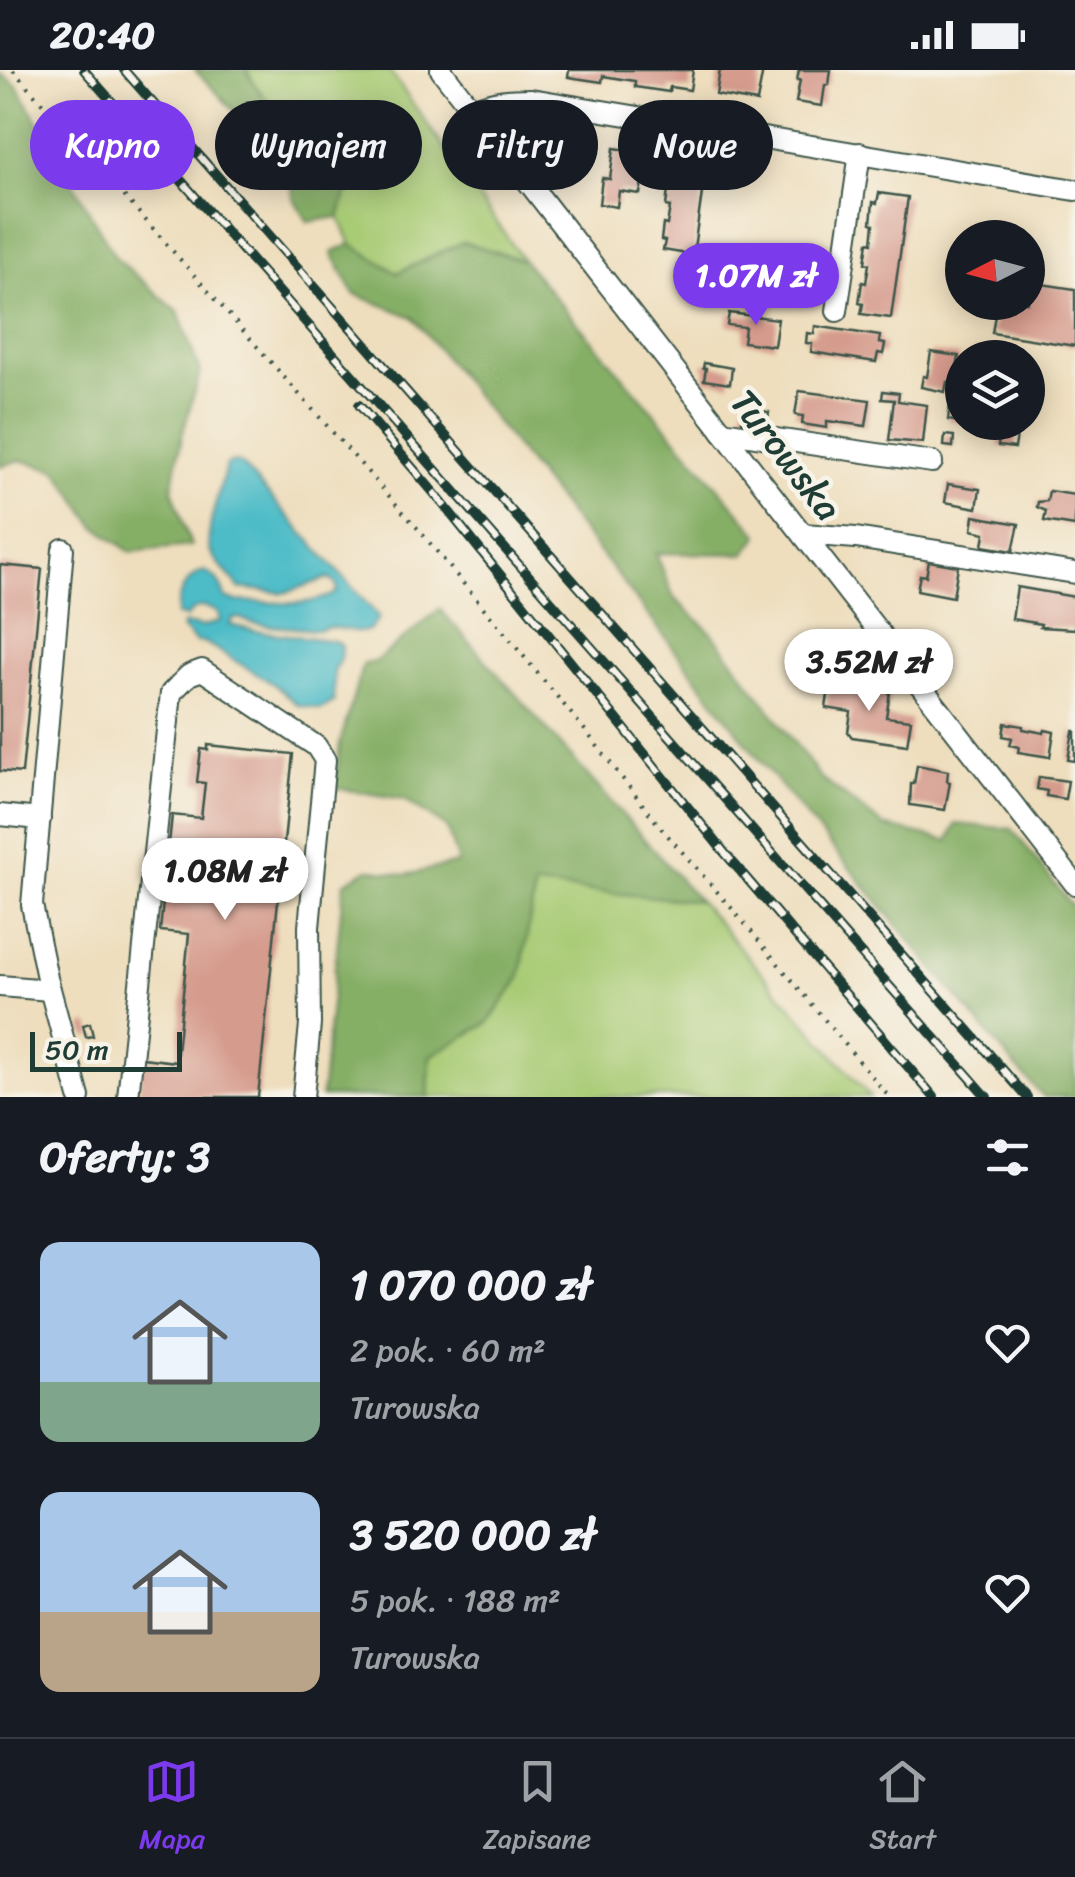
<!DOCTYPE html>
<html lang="pl">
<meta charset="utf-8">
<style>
body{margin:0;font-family:Sriracha,sans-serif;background:#242831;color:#f1f3f6;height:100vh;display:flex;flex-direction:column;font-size:38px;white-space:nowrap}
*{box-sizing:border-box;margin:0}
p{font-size:32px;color:#9ea1a6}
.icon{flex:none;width:55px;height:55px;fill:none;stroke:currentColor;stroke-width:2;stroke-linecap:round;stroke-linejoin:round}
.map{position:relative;height:1027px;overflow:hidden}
.details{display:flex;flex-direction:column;background:#171b24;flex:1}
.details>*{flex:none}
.hud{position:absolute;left:30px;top:30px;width:1015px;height:90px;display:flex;gap:20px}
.needle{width:65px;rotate:264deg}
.fabs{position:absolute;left:945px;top:150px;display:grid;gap:20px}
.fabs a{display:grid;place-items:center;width:100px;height:100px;border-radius:50%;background:#171b24;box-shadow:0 5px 25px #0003;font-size:50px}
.scale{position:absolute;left:30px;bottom:25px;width:152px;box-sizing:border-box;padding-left:10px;border:5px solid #1f3d34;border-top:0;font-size:28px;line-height:35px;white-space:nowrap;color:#1f3d34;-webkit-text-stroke:8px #f7f3e8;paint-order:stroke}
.price{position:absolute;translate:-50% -85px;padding:0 22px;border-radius:35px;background:#fff;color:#222;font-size:32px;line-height:65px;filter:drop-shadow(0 2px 5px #0008)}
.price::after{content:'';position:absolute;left:50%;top:60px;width:30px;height:22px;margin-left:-15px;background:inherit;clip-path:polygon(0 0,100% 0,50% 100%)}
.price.current{background:#7c3aed;color:#fff}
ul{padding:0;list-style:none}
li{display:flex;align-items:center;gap:30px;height:250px;padding:0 40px}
li span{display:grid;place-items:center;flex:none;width:280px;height:200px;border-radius:20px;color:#555}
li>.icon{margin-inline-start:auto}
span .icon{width:120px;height:120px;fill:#fffc;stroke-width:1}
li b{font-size:42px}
h2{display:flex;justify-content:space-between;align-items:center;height:120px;padding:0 40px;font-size:42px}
.tag{padding:0 35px;border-radius:45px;background:#171b24;box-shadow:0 5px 25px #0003;font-size:35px;line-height:90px}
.tag.current{background:#7c3aed;color:#fff}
.status{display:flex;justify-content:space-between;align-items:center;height:70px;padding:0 50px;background:#171b24;direction:ltr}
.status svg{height:28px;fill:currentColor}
.dock{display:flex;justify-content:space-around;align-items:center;height:140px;border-top:2px solid #363941;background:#171b24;font-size:28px;color:#9ea1a6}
.dock a{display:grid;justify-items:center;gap:5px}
.dock .current{color:#7c3aed}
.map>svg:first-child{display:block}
.green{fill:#a8cb74;stroke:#648454;stroke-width:2.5}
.forest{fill:#86af66;stroke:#52764d;stroke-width:2.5}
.water{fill:#4ebcc7;stroke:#367c7e;stroke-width:2.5}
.building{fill:#d59b8d}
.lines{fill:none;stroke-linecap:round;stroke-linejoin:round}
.minor-casing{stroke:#3e5549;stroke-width:24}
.path{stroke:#3e5549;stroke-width:4;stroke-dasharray:2.5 8;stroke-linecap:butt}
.minor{stroke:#fff;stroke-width:20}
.rail-casing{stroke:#1f3d34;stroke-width:10}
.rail{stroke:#f7f3e8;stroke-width:6;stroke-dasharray:19;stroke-linecap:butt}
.labels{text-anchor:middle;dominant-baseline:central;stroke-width:9;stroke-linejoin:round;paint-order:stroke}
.street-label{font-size:38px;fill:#1f3d34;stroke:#f7f3e8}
</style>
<div class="status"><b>20:40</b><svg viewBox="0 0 49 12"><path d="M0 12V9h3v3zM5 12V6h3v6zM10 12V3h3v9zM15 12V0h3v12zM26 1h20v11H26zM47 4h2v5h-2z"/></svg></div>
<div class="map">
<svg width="1075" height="1027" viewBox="0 0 1075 1027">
<rect width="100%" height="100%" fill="#f7f3e8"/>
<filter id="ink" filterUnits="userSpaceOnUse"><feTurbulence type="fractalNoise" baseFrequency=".01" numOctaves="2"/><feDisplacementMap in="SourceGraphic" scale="20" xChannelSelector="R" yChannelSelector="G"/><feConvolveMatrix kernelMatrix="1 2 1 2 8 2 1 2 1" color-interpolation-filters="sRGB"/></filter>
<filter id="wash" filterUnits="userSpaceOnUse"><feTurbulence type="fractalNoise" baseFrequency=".0048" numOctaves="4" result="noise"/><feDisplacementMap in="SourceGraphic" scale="40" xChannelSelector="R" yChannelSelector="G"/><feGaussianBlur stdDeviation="2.25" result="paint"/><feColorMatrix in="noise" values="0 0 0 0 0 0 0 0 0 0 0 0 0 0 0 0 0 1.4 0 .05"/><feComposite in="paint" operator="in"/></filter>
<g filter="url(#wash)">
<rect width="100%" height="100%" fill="#eedebe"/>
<g class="green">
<path d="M247,0H389L523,190L463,172L397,203L351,174L339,147L349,114L338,77C303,58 263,38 247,0Z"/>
<polygon points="535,815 699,831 870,1027 428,1027 430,986 488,953 520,908"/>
</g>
<g class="forest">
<path d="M195,0H247C263,38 303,58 338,77L349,114L339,147L308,152L293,127L290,99Z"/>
<polygon points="0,3 17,15 116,188 178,242 200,302 182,366 172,419 191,476 130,482 94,455 57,400 20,390 0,396"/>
<polygon points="463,172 523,190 759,465 745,484 656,483 674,528 713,564 821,708 884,756 948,771 956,754 1012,759 1075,840 1075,1027 1044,1027 1015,996 761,692 625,515 413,247 354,224 332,183 351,174 397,203"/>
<polygon points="440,539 699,831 535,816 520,908 488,953 430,986 428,1027 321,1027 344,813 368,799 406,805 458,793 447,758 404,729 335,718 340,673 363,594 375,592"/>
</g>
<path class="water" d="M234,392L240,393L379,547L370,560L361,562L330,557L317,560L271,556L252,553L239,548L232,549L230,555L256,561L335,571L341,576L340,589L334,601V632L321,639L298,635L275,615L204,572H196L182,558L184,554L202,557L220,551L218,543C206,535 195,534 187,547L177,545C177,525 185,507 205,501C217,508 222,515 225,528L235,531C269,531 307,540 337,522L336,514L328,508L284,523L239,518C231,505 215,494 210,480C204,463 222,415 226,395Z"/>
<g id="blocks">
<g class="building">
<polygon points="569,0 693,0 690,20 670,17 669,22 635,17 635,11 603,6 602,12 568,7"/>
<polygon points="720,0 763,0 757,32 716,25"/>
<polygon points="799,0 831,0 829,15 825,15 822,36 796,32 800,10 797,10"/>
<polygon points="614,78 641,82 640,92 645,93 640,124 619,121 617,137 599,134 602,108 610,109"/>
<polygon points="674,111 703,116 693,185 663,180 665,171 661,170 663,154 667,155 670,137 666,136 668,120 672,121"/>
<polygon points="879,123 908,127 891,248 861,244 863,234 859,233 862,212 866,213 869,194 865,193 868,172 872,173 874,154 871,153 873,132 877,133"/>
<polygon points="1028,212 1075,219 1075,276 992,263 997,232 1028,232"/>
<polygon points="729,243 778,249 774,276 743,272 745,257 727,255"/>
<polygon points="815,256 880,266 879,273 885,274 883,284 878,283 876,292 811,282 812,274 806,273 807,263 814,264"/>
<polygon points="931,282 959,286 955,313 947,312 945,322 921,317 923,306 927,307"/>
<polygon points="704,293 732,298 730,314 704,310 706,298 703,298"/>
<polygon points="1028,300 1035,301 1031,321 1028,320"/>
<polygon points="799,321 870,330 866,356 827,351 827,358 802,354 803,346 795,345"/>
<polygon points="883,321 899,323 898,331 927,335 923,373 889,370 894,330 882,329"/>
<polygon points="744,332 751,332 750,339 769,342 767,356 742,352"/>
<polygon points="950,334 962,335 961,352 948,350"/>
<polygon points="979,352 1019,352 1015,378 998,376 999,367 977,365"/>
<polygon points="945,365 954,366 953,377 944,376"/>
<polygon points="948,414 980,419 977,438 945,432"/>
<polygon points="1049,421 1075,425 1075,456 1044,451 1046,441 1037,437 1038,432 1047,431"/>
<polygon points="974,446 1019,454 1013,481 983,476 985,463 972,460"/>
<polygon points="929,491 958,496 953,527 917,520 920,505 926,506"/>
<polygon points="0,495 42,499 22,703 0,701"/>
<polygon points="1017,517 1075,527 1075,559 1040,557 1041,554 1012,549"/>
<polygon points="834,614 890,622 886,647 911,650 907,675 852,667 848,662 851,642 826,638 829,618"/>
<polygon points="1005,653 1023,656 1023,659 1044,663 1045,660 1054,662 1050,687 1018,682 1019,677 1010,675 1012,668 1003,666"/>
<polygon points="1073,661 1075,661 1075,691 1068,690"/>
<polygon points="208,675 293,684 258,1027 138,1027 142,988 176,992 189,864 160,861 172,745 201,748 205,713 197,712 201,679 208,680"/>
<polygon points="917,695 948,701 947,711 950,712 945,740 910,735 911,714 914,714"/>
<polygon points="1039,707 1068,711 1065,729 1046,726 1047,721 1037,719"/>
<polygon points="90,953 93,966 86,967 83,955"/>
</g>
</g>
</g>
<g filter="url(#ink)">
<use href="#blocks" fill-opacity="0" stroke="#3e5549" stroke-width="2.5"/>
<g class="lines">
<defs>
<g id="minor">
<polyline points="441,0 1075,814"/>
<path d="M473,39C493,30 509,29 531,29L1075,120"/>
<polyline points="837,241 860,83"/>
<polyline points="722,361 932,392"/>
<polyline points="803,464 856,468 1075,503"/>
<polyline points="63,479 32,835 47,908 79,1027"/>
<polyline points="0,745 40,749"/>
<polyline points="0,916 50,920"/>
<polyline points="128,1027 171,623 189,605 202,600 316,676 325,690 309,857 310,954 303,1027"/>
</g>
</defs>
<use href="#minor" class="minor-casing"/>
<polyline class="path" points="13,0 419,460 584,659 661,758 735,842 889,1027"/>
<use href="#minor" class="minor"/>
<defs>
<g id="rail">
<polyline points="84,0 987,1027"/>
<polyline points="124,0 1027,1027"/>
<polyline points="359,335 434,423 724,782 934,1027"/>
</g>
</defs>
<use href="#rail" class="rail-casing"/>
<use href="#rail" class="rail"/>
</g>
</g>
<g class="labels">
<g class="street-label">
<text transform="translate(786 385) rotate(52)">Turowska</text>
</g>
</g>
</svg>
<div class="fabs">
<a><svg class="needle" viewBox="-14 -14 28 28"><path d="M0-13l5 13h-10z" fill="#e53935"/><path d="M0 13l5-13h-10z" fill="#9ea1a6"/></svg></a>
<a><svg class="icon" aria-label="layers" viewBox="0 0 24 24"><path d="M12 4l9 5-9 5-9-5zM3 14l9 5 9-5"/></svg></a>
</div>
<div class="scale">50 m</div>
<b class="price current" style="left:756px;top:258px">1.07M zł</b>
<b class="price" style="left:869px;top:644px">3.52M zł</b>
<b class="price" style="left:225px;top:853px">1.08M zł</b>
<div class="hud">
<a class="tag current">Kupno</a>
<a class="tag">Wynajem</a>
<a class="tag">Filtry</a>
<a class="tag">Nowe</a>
</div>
</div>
<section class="details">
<h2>Oferty: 3<svg class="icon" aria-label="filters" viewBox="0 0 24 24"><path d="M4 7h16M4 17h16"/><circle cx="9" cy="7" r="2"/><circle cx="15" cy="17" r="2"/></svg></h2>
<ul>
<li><span style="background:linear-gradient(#a9c7e8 70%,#7fa58c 0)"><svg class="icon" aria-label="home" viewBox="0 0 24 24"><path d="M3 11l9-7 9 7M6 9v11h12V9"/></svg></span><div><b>1 070 000 zł</b><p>2 pok. · 60 m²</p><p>Turowska</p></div><svg class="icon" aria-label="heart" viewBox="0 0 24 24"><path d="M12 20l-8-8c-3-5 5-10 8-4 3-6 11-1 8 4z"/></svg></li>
<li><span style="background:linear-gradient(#a9c7e8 60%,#b9a48a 0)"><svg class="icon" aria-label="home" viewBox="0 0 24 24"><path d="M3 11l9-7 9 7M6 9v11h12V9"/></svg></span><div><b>3 520 000 zł</b><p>5 pok. · 188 m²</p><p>Turowska</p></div><svg class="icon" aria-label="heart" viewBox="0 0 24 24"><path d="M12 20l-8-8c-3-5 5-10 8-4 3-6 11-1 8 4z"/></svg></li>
</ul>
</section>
<nav class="dock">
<a class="current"><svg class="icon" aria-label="map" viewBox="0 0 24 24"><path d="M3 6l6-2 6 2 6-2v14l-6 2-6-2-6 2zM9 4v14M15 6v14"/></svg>Mapa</a>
<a><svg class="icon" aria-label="saved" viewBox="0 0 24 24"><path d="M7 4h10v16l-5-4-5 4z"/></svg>Zapisane</a>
<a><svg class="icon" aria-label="home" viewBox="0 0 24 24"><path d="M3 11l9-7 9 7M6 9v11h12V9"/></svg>Start</a>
</nav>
